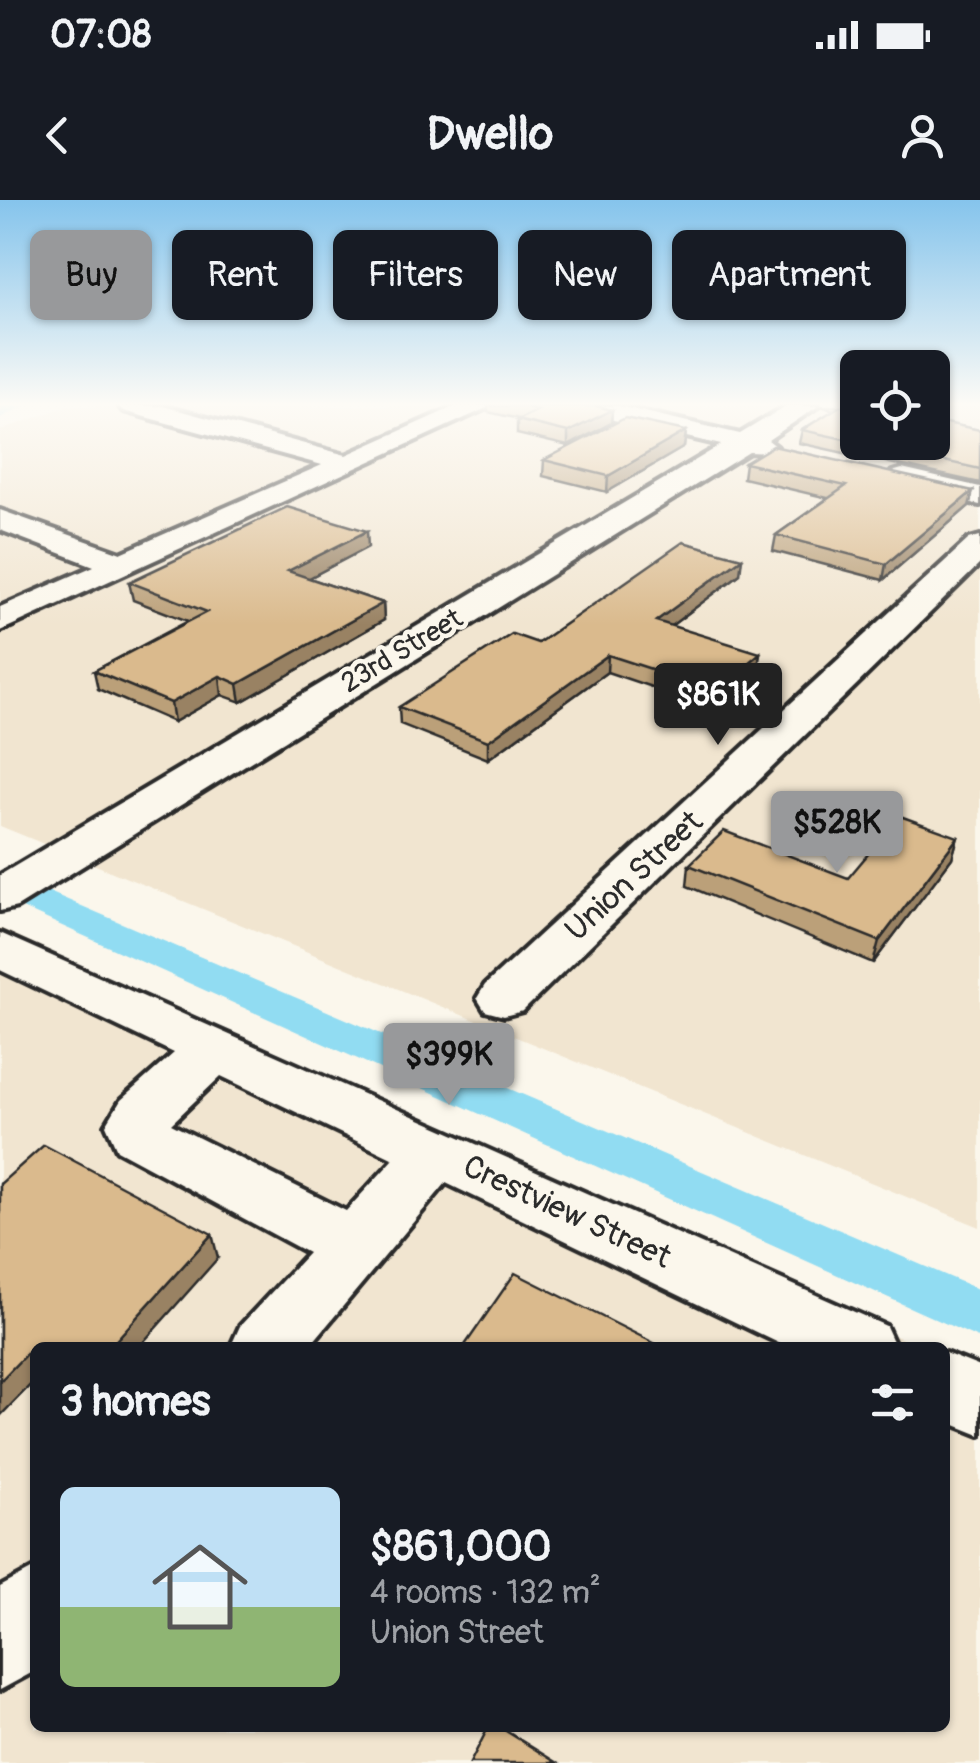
<!DOCTYPE html>
<meta charset="utf-8">
<style>
body{margin:0;font-family:Pangolin,sans-serif;background:#242831;color:#f1f3f6;height:100vh;display:flex;flex-direction:column;font-size:38px;white-space:nowrap}
*{box-sizing:border-box;margin:0}
p{font-size:32px;color:#9ea1a6}
.icon{flex:none;width:55px;height:55px;fill:none;stroke:currentColor;stroke-width:2;stroke-linecap:round;stroke-linejoin:round}
.map{position:relative;flex:1;overflow:hidden}
.sheet{position:absolute;left:30px;top:1142px;width:920px;height:390px;display:flex;flex-direction:column;background:#171b24;border-radius:15px;box-shadow:0 2px 8px #0004}
.sheet>*{flex:none}
.banner{position:absolute;left:30px;top:30px;width:920px;height:90px;display:flex;gap:20px}
.fabs{position:absolute;left:840px;top:150px;display:grid;gap:20px}
.fabs a{display:grid;place-items:center;width:110px;height:110px;border-radius:15px;background:#171b24;box-shadow:0 2px 8px #0004;font-size:50px}
.price{position:absolute;translate:-50% -85px;padding:0 22px;border-radius:10px;background:#98999b;color:#111;font-size:32px;line-height:65px;filter:drop-shadow(0 2px 5px #0008)}
.price::after{content:'';position:absolute;left:50%;top:60px;width:30px;height:22px;margin-left:-15px;background:inherit;clip-path:polygon(0 0,100% 0,50% 100%)}
.price.active{background:#222;color:#fff}
ul{padding:0;list-style:none}
li{display:flex;align-items:center;gap:30px;height:250px;padding:0 30px}
li span{display:grid;place-items:center;flex:none;width:280px;height:200px;border-radius:15px;color:#555}
li>.icon{margin-inline-start:auto}
span .icon{width:120px;height:120px;fill:#fffc;stroke-width:1}
li b{font-size:42px}
h2{display:flex;justify-content:space-between;align-items:center;height:120px;padding:0 30px;font-size:42px}
.tag{padding:0 35px;border-radius:15px;background:#171b24;box-shadow:0 2px 8px #0004;font-size:35px;line-height:90px}
.tag.active{background:#98999b;color:#111}
.status{display:flex;justify-content:space-between;align-items:center;height:70px;padding:0 50px;background:#171b24;direction:ltr}
.status svg{height:28px;fill:currentColor}
header{display:flex;justify-content:space-between;align-items:center;height:130px;padding:0 30px;background:#171b24;font-size:45px;font-weight:700}
.map>svg:first-child{display:block}
.built{fill:#f1e5d0}
.lines{fill:none;stroke-linecap:round;stroke-linejoin:round}
.canal{fill:#91dcf2;fill-rule:evenodd}
.minor-casing{stroke:#2b2b2b;stroke-width:8}
.minor{fill:#fbf7ec;fill-rule:evenodd}
.wall{fill:#bba079;stroke:#2b2b2b;stroke-width:2.5}
.shaded-wall{fill:#998263;stroke:#2b2b2b;stroke-width:2.5}
.building{fill:#daba8d;stroke:#2b2b2b;stroke-width:2.5}
.labels{text-anchor:middle;dominant-baseline:central;stroke-width:9;stroke-linejoin:round;paint-order:stroke}
.far-street-label{font-size:28px;fill:#2b2b2b;stroke:#fbf7ec}
.street-label{font-size:32px;fill:#2b2b2b;stroke:#fbf7ec}
</style>
<div class="status"><b>07:08</b><svg viewBox="0 0 49 12"><path d="M0 12V9h3v3zM5 12V6h3v6zM10 12V3h3v9zM15 12V0h3v12zM26 1h20v11H26zM47 4h2v5h-2z"/></svg></div>
<header><svg class="icon" aria-label="back" viewBox="0 0 24 24"><path d="M15 5l-7 7 7 7"/></svg>Dwello<svg class="icon" aria-label="person" viewBox="0 0 24 24"><circle cx="12" cy="8" r="4"/><path d="M4 21q1-7 8-7t8 7"/></svg></header>
<div class="map">
<svg width="980" height="1563" viewBox="0 0 980 1563">
<rect width="100%" height="100%" fill="#fbf7ec"/>
<filter id="ink" filterUnits="userSpaceOnUse"><feTurbulence type="fractalNoise" baseFrequency=".01" numOctaves="2"/><feDisplacementMap in="SourceGraphic" scale="20" xChannelSelector="R" yChannelSelector="G"/><feConvolveMatrix kernelMatrix="1 2 1 2 8 2 1 2 1" color-interpolation-filters="sRGB"/></filter>
<g filter="url(#ink)">
<g class="built">
<polygon points="66,206 857,206 858,242 932,242 933,206 980,206 980,1027 0,626 0,231"/>
<polygon points="0,728 920,1147 35,1148 35,1528 945,1528 945,1159 980,1175 980,1563 0,1563"/>
</g>
<g class="lines">
<g class="canal">
<polygon points="0,206 25,206 0,218"/>
<polygon points="0,671 980,1090 980,1139 0,698"/>
</g>
<defs>
<g id="minor">
<polygon points="119,206 163,206 346,255 456,206 491,206 0,431 0,407 94,366 0,330 0,310 121,353 322,265 123,211"/>
<polygon points="571,206 619,206 740,234 786,206 818,206 768,240 777,247 773,253 749,252 17,707 0,711 0,675 721,245 575,211"/>
<polygon points="902,269 980,287 980,305 892,284 888,278 892,272"/>
<polygon points="980,336 980,364 523,811 504,816 485,811 477,798 485,785 969,339"/>
<path d="M0,733L886,1126L896,1148H789L446,983L308,1148H230L240,1126L308,1053L117,950L106,925L121,900L174,853L0,770ZM221,876L394,959L346,1011L171,924Z"/>
<polygon points="945,1153 980,1167 980,1235 945,1221"/>
<polygon points="35,1368 35,1471 0,1490 0,1387"/>
</g>
</defs>
<use href="#minor" class="minor-casing"/>
<use href="#minor" class="minor"/>
</g>
<g class="wall">
<polygon points="488,206 596,206 612,210 611,223 568,246 517,234 517,220 519,219 488,212"/>
<polygon points="820,206 858,206 980,230 980,283 799,243 802,230 834,210"/>
<polygon points="686,231 684,247 607,292 543,276 544,260"/>
<polygon points="745,263 973,291 969,306 883,380 773,351 776,335 828,298 743,278"/>
<polygon points="368,347 309,378 383,403 384,420 241,502 222,495 174,522 98,489 94,471 188,421 133,400 129,382"/>
<polygon points="740,374 671,426 758,470 714,508 607,472 488,559 400,524 399,507 538,443"/>
<polygon points="958,637 952,658 873,763 687,686 689,665 848,678"/>
<polygon points="0,984 218,1058 35,1148 35,1180 0,1216"/>
</g>
<g class="shaded-wall">
<polygon points="932,206 947,206 932,216"/>
<polygon points="612,210 611,223 568,246 568,232"/>
<polygon points="686,231 684,247 607,292 608,276"/>
<polygon points="973,291 969,306 883,380 886,364"/>
<polygon points="367,331 368,347 290,388 288,371"/>
<polygon points="742,358 740,374 655,438 656,421"/>
<polygon points="383,403 384,420 241,502 238,484"/>
<polygon points="760,453 758,470 714,508 716,490"/>
<polygon points="608,455 607,472 488,559 488,541"/>
<polygon points="220,476 222,495 174,522 171,503"/>
<polygon points="958,637 952,658 873,763 879,741"/>
<polygon points="212,1034 218,1058 138,1148 109,1148"/>
<polygon points="27,1153 35,1170 35,1180 0,1216 0,1181"/>
</g>
<g class="building">
<polygon points="521,206 596,206 612,210 568,232 517,220 538,210"/>
<polygon points="840,206 858,206 858,242 802,230"/>
<polygon points="625,218 686,231 608,276 544,260"/>
<polygon points="932,220 980,230 980,269 859,242 932,242"/>
<polygon points="773,246 973,291 886,364 776,335 846,286 745,263"/>
<polygon points="287,307 367,331 288,371 383,403 238,484 220,476 171,503 94,471 207,412 129,382"/>
<polygon points="683,342 742,358 656,421 760,453 716,490 608,455 488,541 399,507 512,434 538,443"/>
<polygon points="900,616 958,637 879,741 689,665 724,631 848,678"/>
<polygon points="44,945 212,1034 109,1148 35,1148 35,1158 27,1153 0,1181 0,984"/>
<polygon points="515,1073 664,1148 463,1148"/>
<polygon points="488,1528 501,1528 557,1563 470,1563"/>
</g>
</g>
<linearGradient id="sky" x2="0" y2="1"><stop stop-color="#85c4ec"/><stop offset="0.48" stop-color="#fdfbf6"/><stop offset="1" stop-color="#fdfbf6" stop-opacity="0"/></linearGradient>
<rect width="980" height="425" fill="url(#sky)"/>
<g class="labels">
<g class="far-street-label">
<text transform="translate(402 451) rotate(-31)">23rd Street</text>
</g>
<g class="street-label">
<text transform="translate(634 676) rotate(-43)">Union Street</text>
<text transform="translate(567 1012) rotate(25)">Crestview Street</text>
</g>
</g>
</svg>
<div class="fabs">
<a><svg class="icon" aria-label="locate" viewBox="0 0 24 24"><circle cx="12" cy="12" r="6"/><path d="M12 2v4M12 18v4M2 12h4M18 12h4"/></svg></a>
</div>
<b class="price active" style="left:718px;top:548px">$861K</b>
<b class="price" style="left:837px;top:676px">$528K</b>
<b class="price" style="left:449px;top:908px">$399K</b>
<div class="banner">
<a class="tag active">Buy</a>
<a class="tag">Rent</a>
<a class="tag">Filters</a>
<a class="tag">New</a>
<a class="tag">Apartment</a>
</div>
<section class="sheet">
<h2>3 homes<svg class="icon" aria-label="filters" viewBox="0 0 24 24"><path d="M4 7h16M4 17h16"/><circle cx="9" cy="7" r="2"/><circle cx="15" cy="17" r="2"/></svg></h2>
<ul>
<li><span style="background:linear-gradient(#bfe0f5 60%,#8fb573 0)"><svg class="icon" aria-label="home" viewBox="0 0 24 24"><path d="M3 11l9-7 9 7M6 9v11h12V9"/></svg></span><div><b>$861,000</b><p>4 rooms · 132 m²</p><p>Union Street</p></div></li>
</ul>
</section>
</div>
